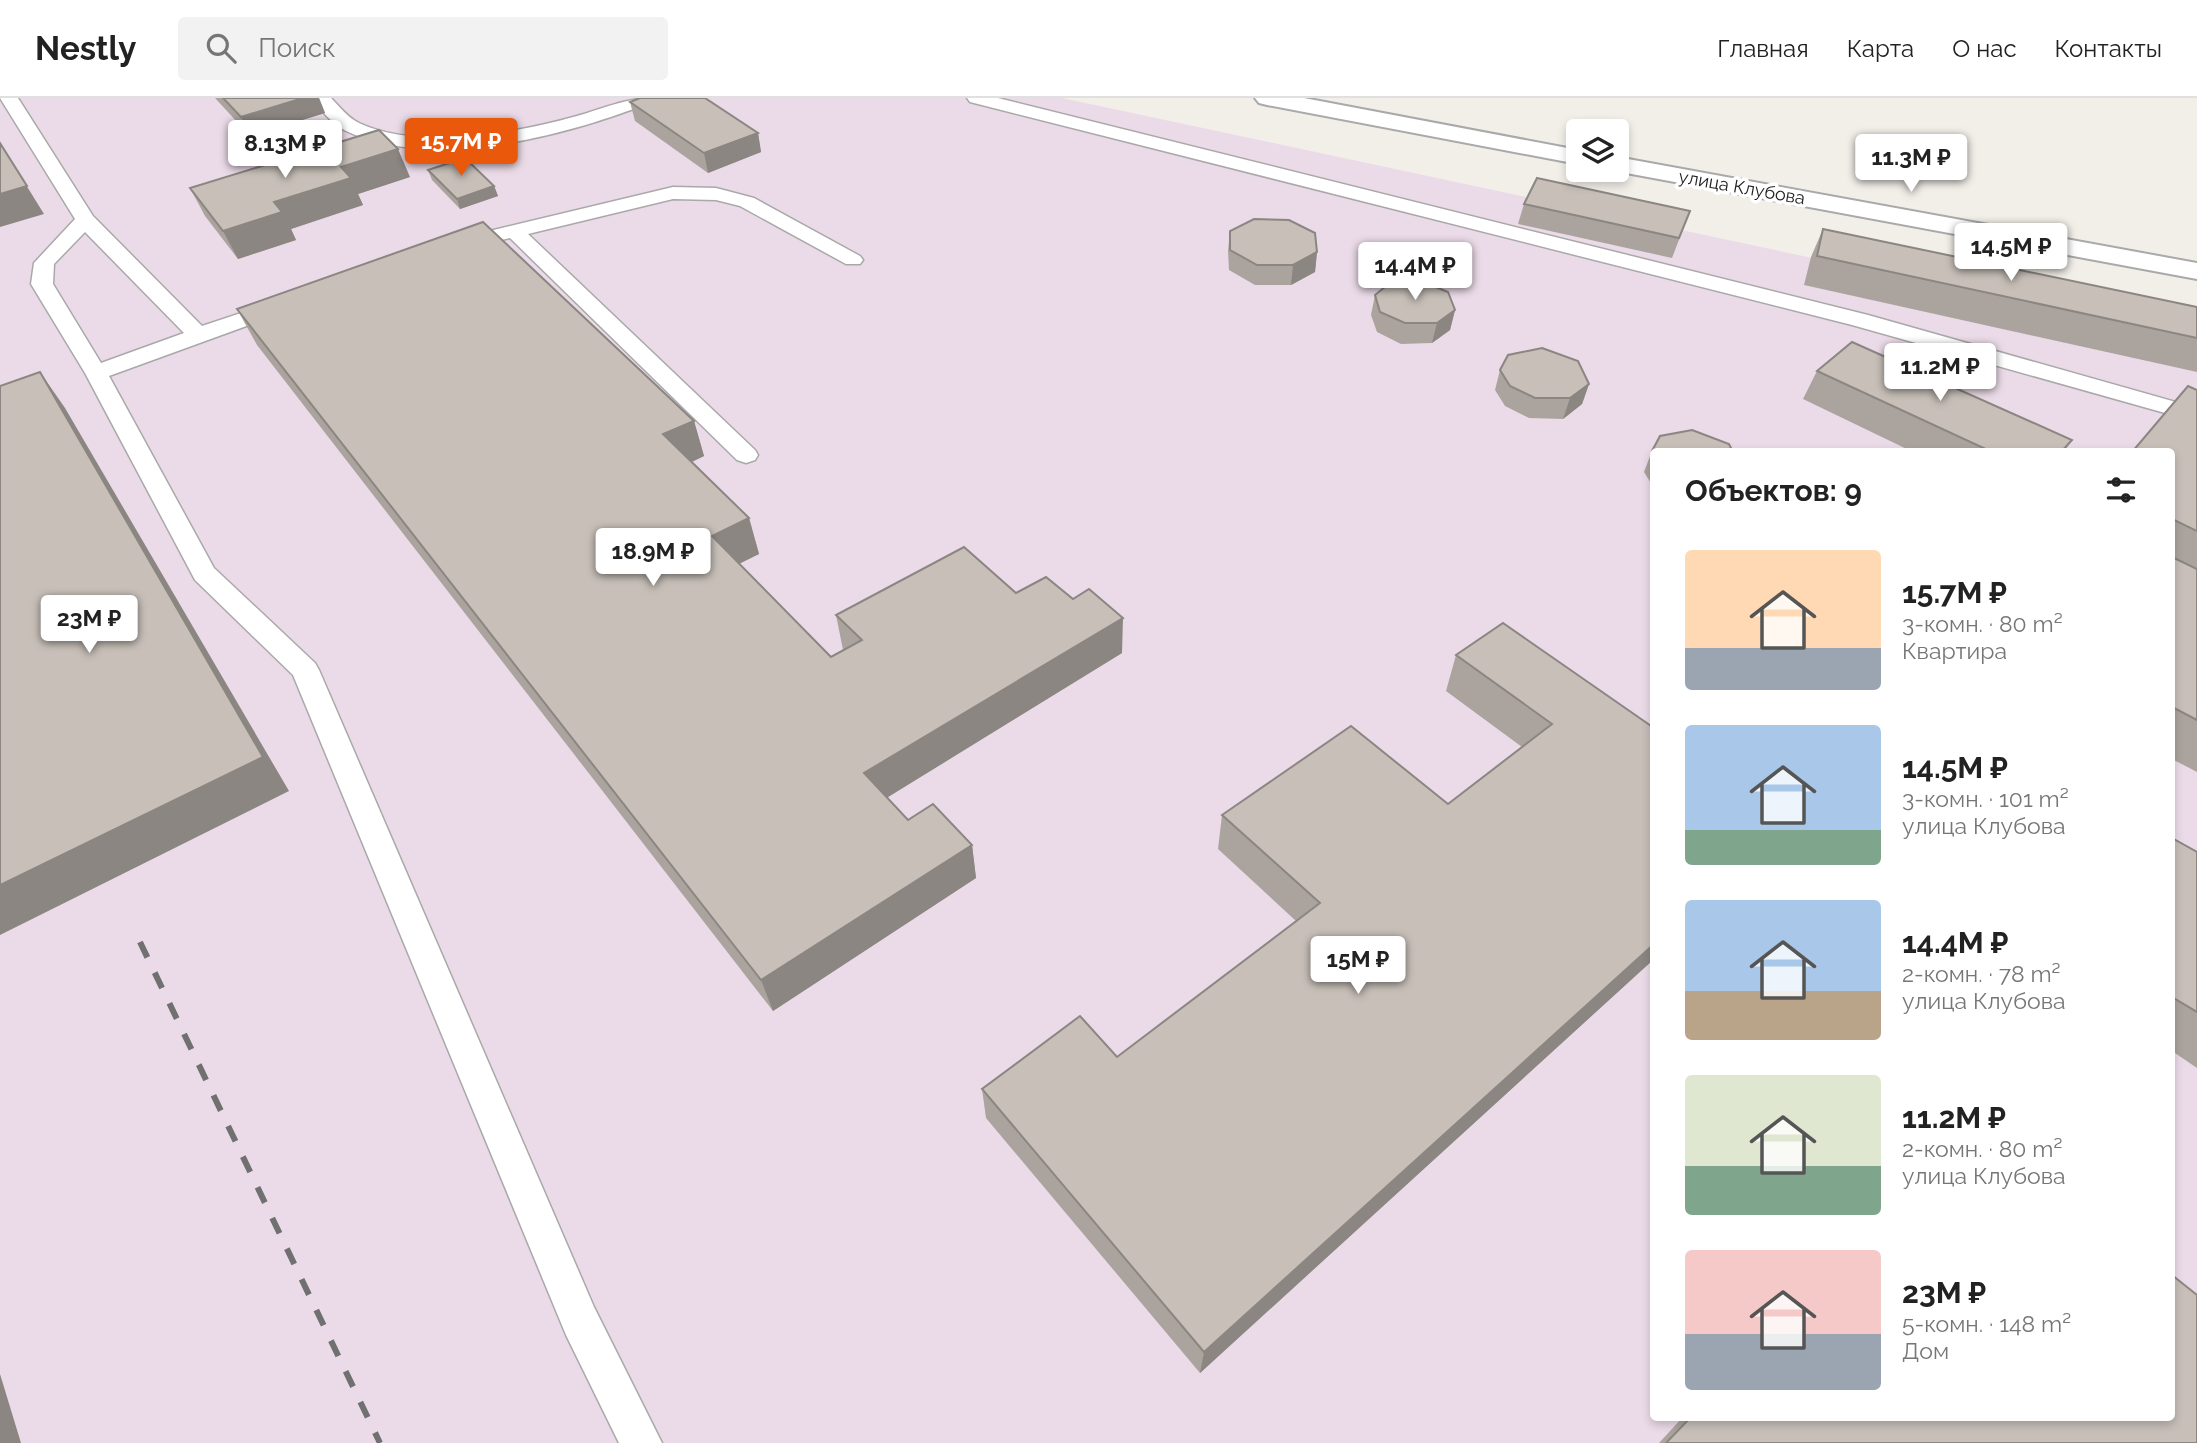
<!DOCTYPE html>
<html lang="ru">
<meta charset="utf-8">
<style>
body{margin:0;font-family:Raleway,sans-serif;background:#f2f2f2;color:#222;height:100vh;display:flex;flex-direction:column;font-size:26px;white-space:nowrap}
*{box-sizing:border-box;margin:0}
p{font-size:23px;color:#767676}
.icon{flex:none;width:38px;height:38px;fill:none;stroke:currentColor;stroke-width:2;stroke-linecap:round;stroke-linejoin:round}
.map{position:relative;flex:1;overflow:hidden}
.details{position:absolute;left:1650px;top:350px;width:525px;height:973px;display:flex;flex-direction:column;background:#fff;border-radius:7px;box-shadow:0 4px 10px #0003}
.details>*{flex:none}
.fabs{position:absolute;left:1566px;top:21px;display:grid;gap:14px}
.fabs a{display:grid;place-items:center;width:63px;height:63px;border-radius:7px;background:#fff;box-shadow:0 4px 10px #0003;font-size:35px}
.price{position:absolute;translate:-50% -60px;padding:0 16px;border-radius:7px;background:#fff;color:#222;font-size:23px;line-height:46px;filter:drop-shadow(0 2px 4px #0008)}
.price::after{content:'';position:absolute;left:50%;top:42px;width:21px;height:16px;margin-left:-10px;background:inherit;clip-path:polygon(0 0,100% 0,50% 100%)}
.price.current{background:#ea580c;color:#fff}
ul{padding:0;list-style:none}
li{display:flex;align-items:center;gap:21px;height:175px;padding:0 35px}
li span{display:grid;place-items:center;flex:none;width:196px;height:140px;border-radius:7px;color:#555}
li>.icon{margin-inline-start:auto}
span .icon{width:84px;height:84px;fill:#fffc;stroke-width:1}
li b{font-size:30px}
h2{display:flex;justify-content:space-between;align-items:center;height:84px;padding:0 35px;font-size:30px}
header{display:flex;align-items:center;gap:42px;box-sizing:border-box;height:98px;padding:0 35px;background:#fff;border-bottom:2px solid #e0e0e0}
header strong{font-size:33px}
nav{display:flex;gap:38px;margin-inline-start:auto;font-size:24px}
.search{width:490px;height:63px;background:#f2f2f2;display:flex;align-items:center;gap:18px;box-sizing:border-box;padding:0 24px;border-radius:7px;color:#767676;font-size:26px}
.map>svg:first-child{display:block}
.industrial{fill:#ebdbe8;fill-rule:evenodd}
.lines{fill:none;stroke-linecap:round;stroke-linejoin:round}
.service-casing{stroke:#a9a9a9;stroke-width:3}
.minor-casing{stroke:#a9a9a9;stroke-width:4}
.service{fill:#fff;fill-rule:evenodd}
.minor{fill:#fff;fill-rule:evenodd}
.rail{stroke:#707070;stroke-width:6;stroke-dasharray:17 17;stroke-linecap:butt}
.wall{fill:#aba49e}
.shaded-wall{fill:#8b8681}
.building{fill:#c7bfb8;stroke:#8b8681;stroke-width:2}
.labels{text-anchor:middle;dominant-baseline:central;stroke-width:7;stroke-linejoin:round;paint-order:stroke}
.far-street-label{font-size:18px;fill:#222;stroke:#fff}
</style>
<header>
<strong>Nestly</strong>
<div class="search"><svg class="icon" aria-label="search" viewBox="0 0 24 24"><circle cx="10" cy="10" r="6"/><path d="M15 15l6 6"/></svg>Поиск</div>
<nav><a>Главная</a><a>Карта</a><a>О нас</a><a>Контакты</a></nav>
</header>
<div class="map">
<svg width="2197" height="1345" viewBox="0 0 2197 1345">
<rect width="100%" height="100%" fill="#f2efe9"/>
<path class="industrial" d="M0,0H1062L2197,242V1345H0ZM1654,354H2172V1320H1654Z"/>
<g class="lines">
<defs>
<g id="service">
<path d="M0,0H18L93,118L202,228L280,202L288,203L291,208L288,213L109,278L214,470L315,565L319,572L594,1209L662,1345H619L566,1237L293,577L195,482L85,275L31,186L34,165L75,121ZM85,134L184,235L101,265L53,186L54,166Z"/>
<path d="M312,0H331C340,9 348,20 359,25C419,53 516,35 577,18C605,10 626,0 655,0L652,4C568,37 433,74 346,33C333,27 320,11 312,0Z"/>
<polygon points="967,0 998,0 1868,217 2197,310 2197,324 1852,227 970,4"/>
<polygon points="673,89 716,90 754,100 860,158 863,162 860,166 846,166 740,108 716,102 673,101 528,136 755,352 758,357 755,362 746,365 737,362 510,140 459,152 452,150 449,146 452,142"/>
</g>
<g id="minor">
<polygon points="1255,0 1304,0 1578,52 1578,66 1267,7 1259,5"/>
<polygon points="1617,59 2197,165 2197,181 1610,72 1617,72"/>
</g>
</defs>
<use href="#service" class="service-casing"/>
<use href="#minor" class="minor-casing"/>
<use href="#service" class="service"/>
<use href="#minor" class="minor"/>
<polyline class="rail" points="140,844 380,1345"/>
</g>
<g class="wall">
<polygon points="215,0 319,0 325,15 250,38"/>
<polygon points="630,4 758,35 761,54 708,75 635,23"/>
<polygon points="428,72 494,88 498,98 460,111 432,82"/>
<polygon points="410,79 358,96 363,107 291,131 296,142 238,161 205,118 190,90"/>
<polygon points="1524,106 1690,113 1672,160 1518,126"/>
<polygon points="1823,131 2197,209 2197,274 1804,187 1811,159"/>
<polygon points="1230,133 1317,154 1315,174 1291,187 1255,187 1229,172 1228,153"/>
<polygon points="1375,197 1455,212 1450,232 1432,245 1401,246 1377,234 1371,217"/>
<polygon points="237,211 694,323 704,358 692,364 749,420 759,456 739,465 831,559 843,552 836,517 1016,495 1122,555 887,699 908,722 972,747 976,780 773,913 257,247"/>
<polygon points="1500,272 1589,286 1582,306 1563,321 1529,320 1505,308 1495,292"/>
<polygon points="1817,273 2072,342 2064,354 1913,354 1803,301"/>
<polygon points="2197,292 2197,674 2172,661 2172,354"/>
<polygon points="1652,353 1654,354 1654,390 1644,374"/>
<polygon points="1456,557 1654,630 1654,861 1200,1275 986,1020 982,991 1117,959 1296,823 1218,751 1222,717 1448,706 1522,649 1446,593"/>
<polygon points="2172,740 2197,754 2197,970 2172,953"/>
<polygon points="1682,1320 2172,1320 2197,1345 1659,1345"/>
</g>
<g class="shaded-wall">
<polygon points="303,0 319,0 325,15 250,38 241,19"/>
<polygon points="758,35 761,54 708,75 704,55"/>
<polygon points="0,45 44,116 0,129"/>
<polygon points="398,51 410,79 358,96 363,107 291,131 296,142 238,161 223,133 274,104 341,69"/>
<polygon points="494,88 498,98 460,111 457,101"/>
<polygon points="1317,154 1315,174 1291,187 1293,167"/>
<polygon points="1455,212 1450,232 1432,245 1437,225"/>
<polygon points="40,274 65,310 289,693 0,837 0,787"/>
<polygon points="1589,286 1582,306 1563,321 1570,300"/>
<polygon points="694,323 704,358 674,372 663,336"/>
<polygon points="749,420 759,456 723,474 712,438"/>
<polygon points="1123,520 1122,555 872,709 864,675"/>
<polygon points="972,747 976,780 773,913 761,882"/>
<polygon points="1654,846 1654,861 1200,1275 1204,1254"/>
<polygon points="0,1276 21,1345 0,1345"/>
</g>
<g class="building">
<polygon points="223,0 303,0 241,19"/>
<polygon points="640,0 705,0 758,35 704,55 630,4"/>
<polygon points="379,32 398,51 341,69 351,80 274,104 282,114 223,133 190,90"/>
<polygon points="0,45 27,88 0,96"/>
<polygon points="465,60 494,88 457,101 428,72"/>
<polygon points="1537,80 1690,113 1679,140 1524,106"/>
<polygon points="1254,121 1289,122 1315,135 1317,154 1293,167 1257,167 1230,152 1230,133"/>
<polygon points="483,124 694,323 663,336 749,420 712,438 831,559 862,542 836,517 964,449 1016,495 1046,479 1073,501 1089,491 1123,520 864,675 908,722 933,706 972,747 761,882 237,211"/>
<polygon points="1823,131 2197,209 2197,240 1817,158"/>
<polygon points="1421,183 1448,194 1455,212 1437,225 1405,225 1380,214 1375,197 1391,184"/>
<polygon points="1852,244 2072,342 2061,354 1992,354 1817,273"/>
<polygon points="1542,250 1578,263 1589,286 1570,300 1535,300 1510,288 1500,272 1508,257"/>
<polygon points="40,274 263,659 0,787 0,288"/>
<polygon points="2188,288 2197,292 2197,433 2172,421 2172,354 2132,354"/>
<polygon points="1692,332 1729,346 1733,354 1654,354 1654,356 1652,353 1660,338"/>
<polygon points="2172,459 2197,471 2197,622 2172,609"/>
<polygon points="1503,525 1654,630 1654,846 1204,1254 982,991 1080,918 1117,959 1320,805 1222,717 1351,628 1448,706 1552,626 1456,557"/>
<polygon points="2172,740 2197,754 2197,914 2172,899"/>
<polygon points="2172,1177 2197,1197 2197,1345 1666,1345 1690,1320 2172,1320"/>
</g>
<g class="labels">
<g class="far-street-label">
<text transform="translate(1742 89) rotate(10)">улица Клубова</text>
</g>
</g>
</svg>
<div class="fabs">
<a><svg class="icon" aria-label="layers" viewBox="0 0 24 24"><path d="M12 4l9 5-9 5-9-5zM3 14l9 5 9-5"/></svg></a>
</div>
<b class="price current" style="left:461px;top:80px">15.7M ₽</b>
<b class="price" style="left:285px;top:82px">8.13M ₽</b>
<b class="price" style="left:1911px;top:96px">11.3M ₽</b>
<b class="price" style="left:2011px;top:185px">14.5M ₽</b>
<b class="price" style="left:1415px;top:204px">14.4M ₽</b>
<b class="price" style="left:1940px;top:305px">11.2M ₽</b>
<b class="price" style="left:653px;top:490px">18.9M ₽</b>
<b class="price" style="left:89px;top:557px">23M ₽</b>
<b class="price" style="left:1358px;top:898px">15M ₽</b>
<section class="details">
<h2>Объектов: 9<svg class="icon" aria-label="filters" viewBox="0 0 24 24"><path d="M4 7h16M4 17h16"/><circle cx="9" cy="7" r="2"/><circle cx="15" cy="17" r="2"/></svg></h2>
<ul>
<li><span style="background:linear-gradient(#ffd9b3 70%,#9aa5b1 0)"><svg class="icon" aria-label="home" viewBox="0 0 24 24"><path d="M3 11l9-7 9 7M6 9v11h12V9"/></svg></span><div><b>15.7M ₽</b><p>3-комн. · 80 m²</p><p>Квартира</p></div></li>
<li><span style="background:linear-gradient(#a9c7e8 75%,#7fa58c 0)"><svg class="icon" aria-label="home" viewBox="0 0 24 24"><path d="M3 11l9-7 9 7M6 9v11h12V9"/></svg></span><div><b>14.5M ₽</b><p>3-комн. · 101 m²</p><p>улица Клубова</p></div></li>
<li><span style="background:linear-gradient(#a9c7e8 65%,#b9a48a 0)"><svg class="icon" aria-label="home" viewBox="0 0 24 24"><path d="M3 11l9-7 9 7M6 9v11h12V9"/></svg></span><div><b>14.4M ₽</b><p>2-комн. · 78 m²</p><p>улица Клубова</p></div></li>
<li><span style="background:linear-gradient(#dfe7d0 65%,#7fa58c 0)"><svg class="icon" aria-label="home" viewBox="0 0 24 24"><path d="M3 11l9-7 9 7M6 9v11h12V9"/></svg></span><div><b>11.2M ₽</b><p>2-комн. · 80 m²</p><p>улица Клубова</p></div></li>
<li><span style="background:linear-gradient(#f6c9c9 60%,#9aa5b1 0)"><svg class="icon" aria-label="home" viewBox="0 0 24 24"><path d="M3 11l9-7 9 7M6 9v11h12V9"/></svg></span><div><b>23M ₽</b><p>5-комн. · 148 m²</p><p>Дом</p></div></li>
</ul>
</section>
</div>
